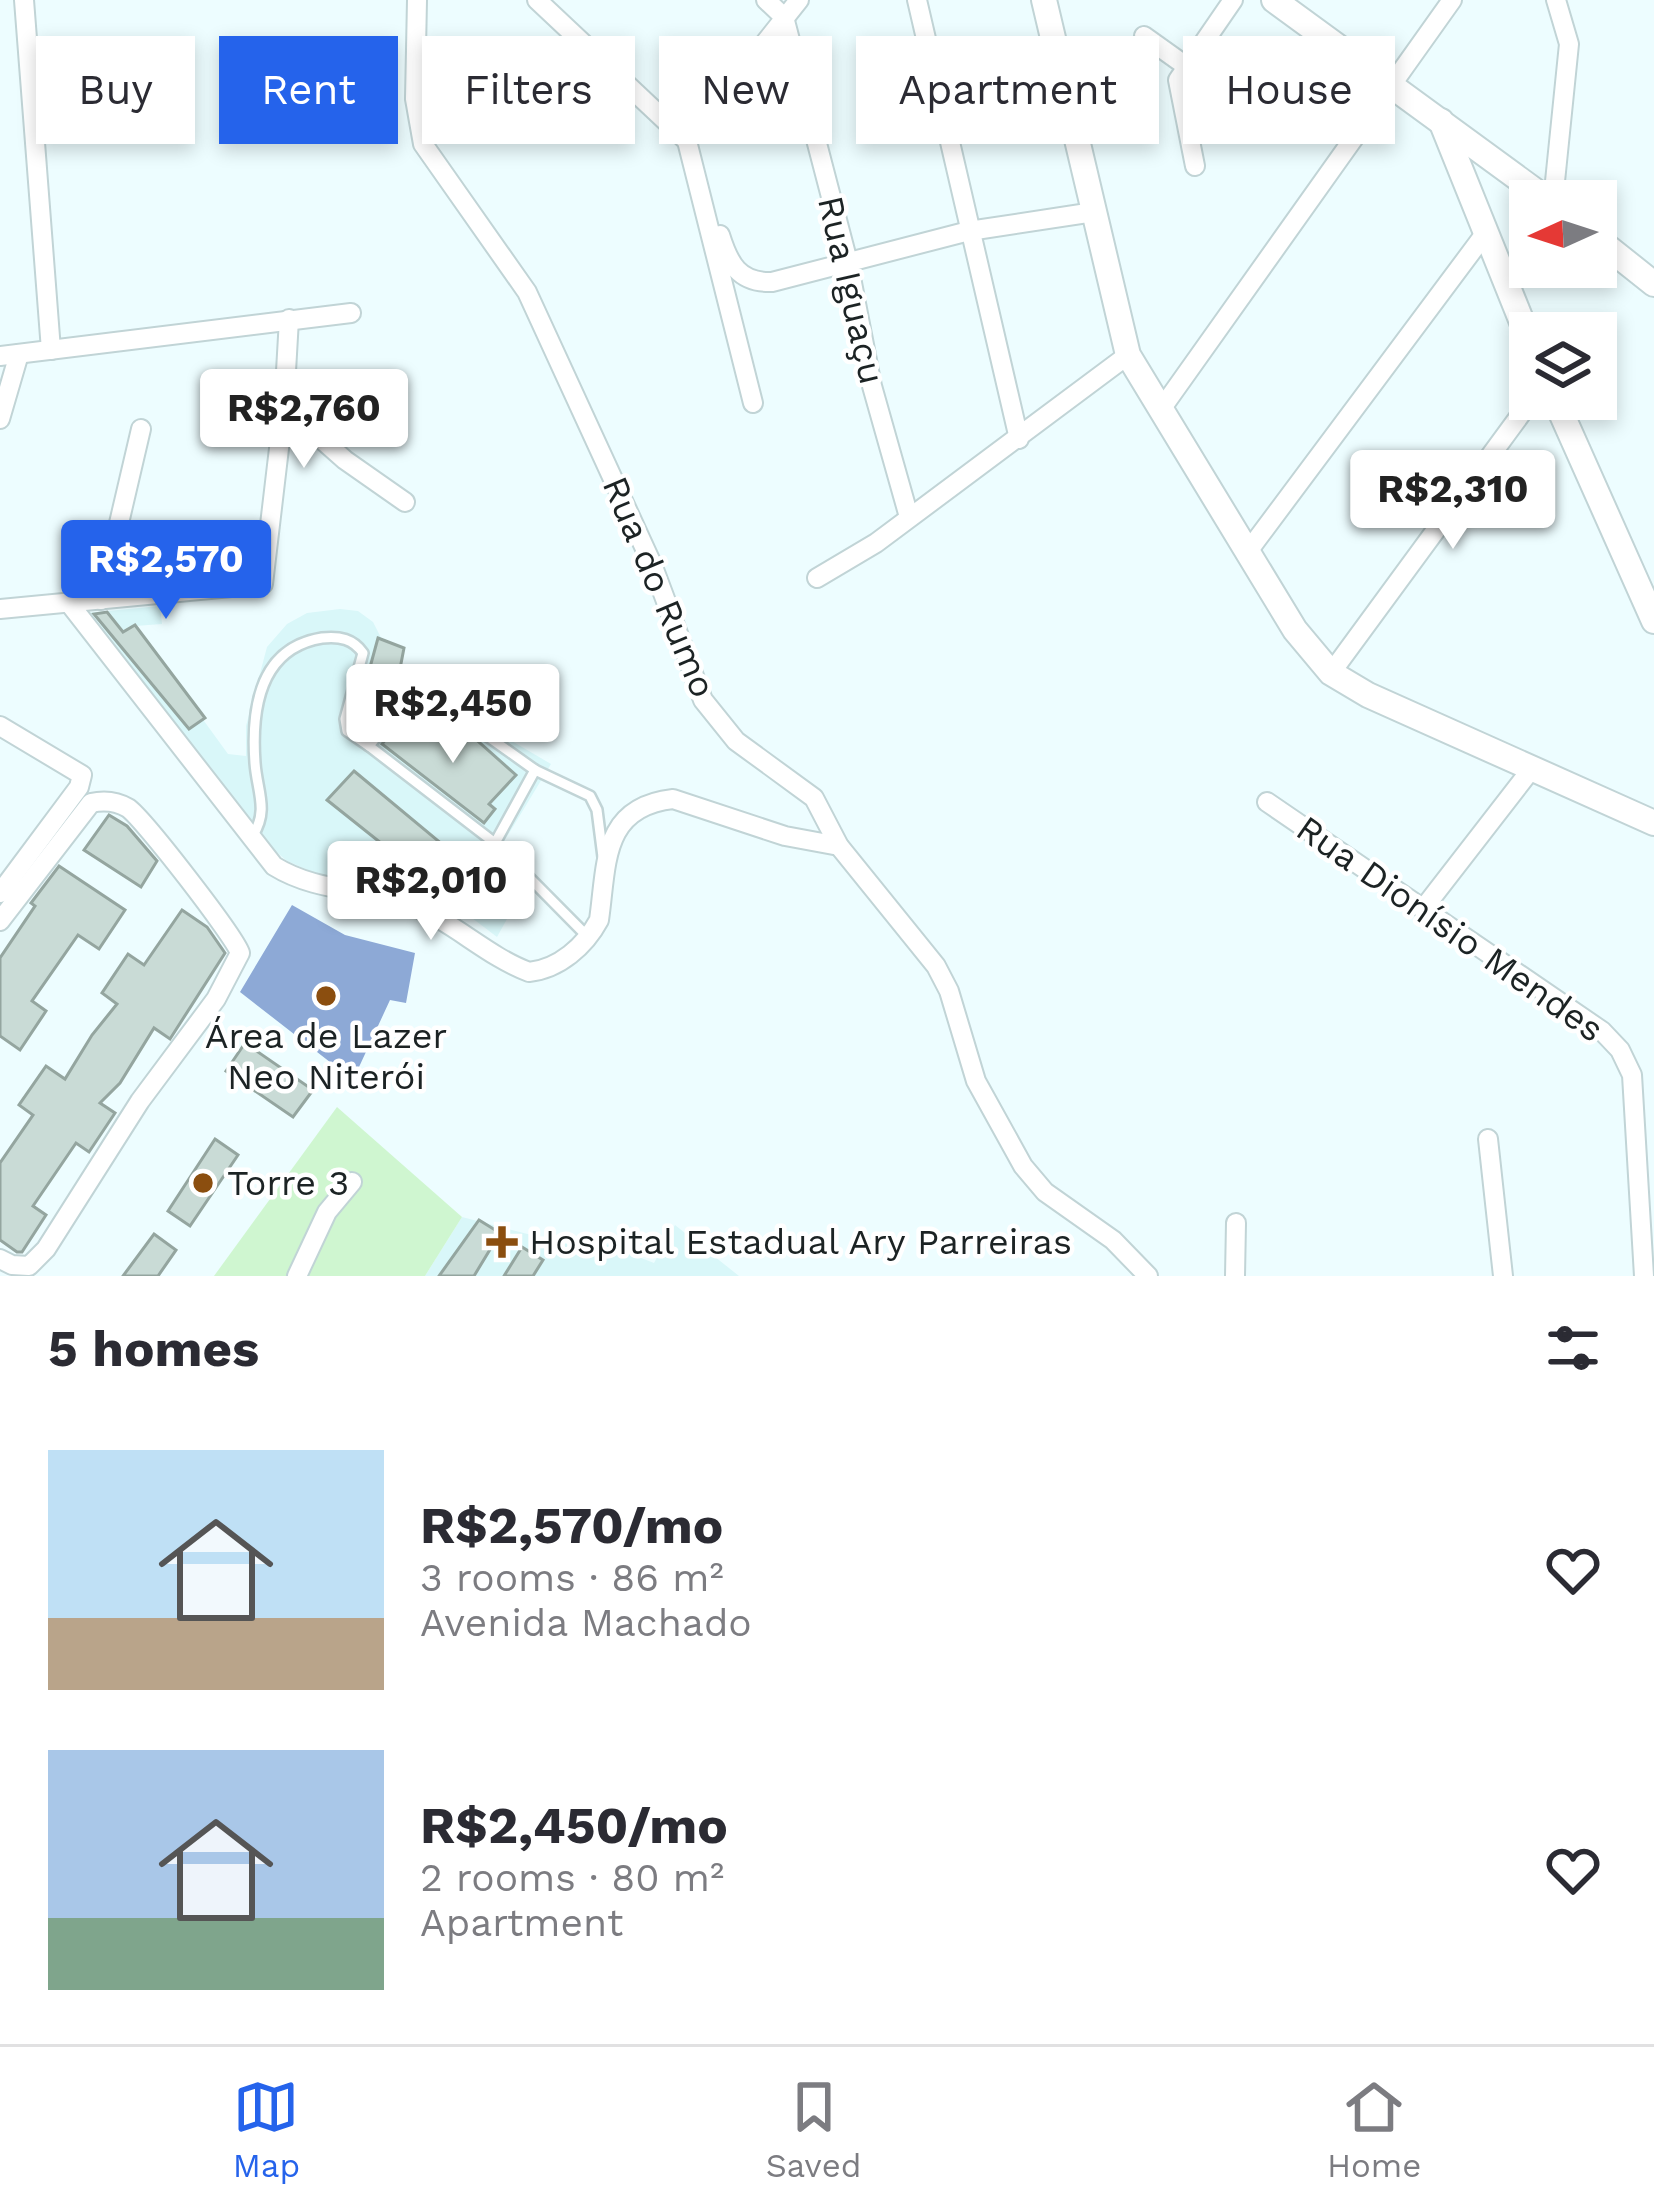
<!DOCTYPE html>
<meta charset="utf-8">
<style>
body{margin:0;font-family:"Work Sans",sans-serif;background:#f7f7f7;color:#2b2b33;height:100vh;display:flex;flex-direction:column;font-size:45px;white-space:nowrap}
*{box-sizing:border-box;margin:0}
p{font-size:39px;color:#7c7c81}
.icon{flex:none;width:66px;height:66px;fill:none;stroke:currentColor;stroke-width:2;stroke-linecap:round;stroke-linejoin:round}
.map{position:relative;height:1276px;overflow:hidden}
.details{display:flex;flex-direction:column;background:#fff;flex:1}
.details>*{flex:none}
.hud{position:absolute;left:36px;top:36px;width:1584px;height:108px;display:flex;gap:24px}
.needle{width:78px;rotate:267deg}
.buttons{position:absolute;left:1509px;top:180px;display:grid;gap:24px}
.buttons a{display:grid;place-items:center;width:108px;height:108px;border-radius:0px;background:#fff;box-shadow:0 6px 18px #0003;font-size:60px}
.price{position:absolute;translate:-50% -102px;padding:0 27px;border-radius:12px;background:#fff;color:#222;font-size:39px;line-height:78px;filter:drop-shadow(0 3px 6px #0008)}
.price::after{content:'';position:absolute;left:50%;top:72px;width:36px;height:27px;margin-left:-18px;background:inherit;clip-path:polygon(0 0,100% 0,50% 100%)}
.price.active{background:#2563eb;color:#fff}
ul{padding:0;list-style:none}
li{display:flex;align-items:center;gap:36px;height:300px;padding:0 48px}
li span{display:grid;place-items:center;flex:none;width:336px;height:240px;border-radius:0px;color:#555}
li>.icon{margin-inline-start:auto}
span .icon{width:144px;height:144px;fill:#fffc;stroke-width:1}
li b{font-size:51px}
h2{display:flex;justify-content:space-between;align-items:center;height:144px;padding:0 48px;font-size:51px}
.tag{padding:0 42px;border-radius:0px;background:#fff;box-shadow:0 6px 18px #0003;font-size:42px;line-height:108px}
.tag.active{background:#2563eb;color:#fff}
.menu{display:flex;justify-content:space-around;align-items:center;height:168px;border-top:3px solid #e1e1e2;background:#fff;font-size:33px;color:#7c7c81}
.menu a{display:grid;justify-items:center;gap:6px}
.menu .active{color:#2563eb}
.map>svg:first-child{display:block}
.built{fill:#d9f7f9}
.green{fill:#cff6d0}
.water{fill:#8da9d6}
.building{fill:#c9dbd6;stroke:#94a59f;stroke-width:3}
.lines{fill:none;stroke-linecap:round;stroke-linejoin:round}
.lane-casing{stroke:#c1d4d6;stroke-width:14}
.street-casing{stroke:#c1d4d6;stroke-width:22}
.secondary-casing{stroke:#c1d4d6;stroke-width:28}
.lane{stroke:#fff;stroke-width:9}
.street{stroke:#fff;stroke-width:18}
.secondary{stroke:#fff;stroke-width:24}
.poi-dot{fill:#8b4e0f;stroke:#fff;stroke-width:4.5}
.labels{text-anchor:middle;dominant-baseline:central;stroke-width:9;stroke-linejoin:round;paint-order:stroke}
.street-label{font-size:36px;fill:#1c2324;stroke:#fff}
.poi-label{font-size:36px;fill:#1c2324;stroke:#fff;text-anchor:start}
</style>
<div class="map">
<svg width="1654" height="1276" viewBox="0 0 1654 1276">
<rect width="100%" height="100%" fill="#edfdff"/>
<g class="built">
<polygon points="160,606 162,624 135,626 228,754 246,756 246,726 267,647 287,624 307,613 340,609 358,611 373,622 399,673 444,704 443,709 495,731 551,764 494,858 447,912 403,893 317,874 287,861 267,844 87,613"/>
<polygon points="504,874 524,888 497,937 472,918 497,877"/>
<polygon points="462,1217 578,1247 585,1236 654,1263 675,1225 739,1276 425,1276"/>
</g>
<polygon class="green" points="337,1107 462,1217 425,1276 214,1276"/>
<polygon class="water" points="292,905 345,935 415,953 406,1003 390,1000 353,1080 240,992"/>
<g class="building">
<polygon points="107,612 123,632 135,625 205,718 189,729 94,614"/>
<polygon points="378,638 404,648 399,674 407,676 403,691 444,704 442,710 387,712 368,733 355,722"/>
<polygon points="434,727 455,730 469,740 472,736 516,775 489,804 495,809 484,823 382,744 394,729"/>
<polygon points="354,771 442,844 416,871 409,866 395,882 377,869 391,851 327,800"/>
<polygon points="109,815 127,826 157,861 141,887 84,850"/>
<polygon points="59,866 125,910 99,949 78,935 32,1001 46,1011 20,1050 0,1036 0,958 35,906 31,903"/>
<polygon points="182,910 207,927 225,953 170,1039 154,1028 120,1083 100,1103 115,1113 89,1152 76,1143 33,1206 46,1215 22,1252 17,1252 0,1240 0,1163 33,1115 19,1105 46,1066 65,1079 92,1035 117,1004 102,993 128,954 144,965"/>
<polygon points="245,1043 313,1090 293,1117 226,1071"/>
<polygon points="215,1139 238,1155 190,1226 168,1211"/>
<polygon points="479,1220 500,1233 474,1276 439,1276"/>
<polygon points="154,1234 176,1250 158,1276 123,1276"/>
<polygon points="522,1247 543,1260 533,1276 504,1276"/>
</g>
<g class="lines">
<defs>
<g id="lane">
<polyline points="369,746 495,843 588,937"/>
<path d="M253,835C269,810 257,791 255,763C251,708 260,648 322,638C340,636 353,639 363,653L345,719L347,731L369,746L390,720L434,718L469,723L535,770L590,796L597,810L603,857"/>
<polyline points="495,843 535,770"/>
</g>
<g id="street">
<polyline points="24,0 51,350"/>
<polyline points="417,0 415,99 423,144 527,292 652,564 703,700 736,741 814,798 839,846 936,966 949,991 976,1081 1023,1166 1045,1192 1113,1240 1148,1276"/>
<polyline points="537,0 687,141 753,403"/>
<polyline points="766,0 784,17 848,262 872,386 909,517"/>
<polyline points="917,0 1019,439"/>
<polyline points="1144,36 1235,101"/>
<polyline points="687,141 799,0"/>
<polyline points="1195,166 1178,80 1233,0"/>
<polyline points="1553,201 1569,44 1556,0"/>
<path d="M720,235C729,264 739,283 772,282L969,231L1094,212"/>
<polyline points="0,356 351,313"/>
<polyline points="284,406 345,460 405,502"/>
<polyline points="1162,408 1452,0"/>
<polyline points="0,419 19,354"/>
<polyline points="1246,554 1484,235"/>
<polyline points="817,578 876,543 1128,355"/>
<polyline points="101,600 141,429"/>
<path d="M69,603L274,866C316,892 362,888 408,904C452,920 486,956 529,972C559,969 585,946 599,920C607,865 601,807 673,799L785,836L839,846"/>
<polyline points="0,609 263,584 284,406 289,319"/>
<polyline points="1331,673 1532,399"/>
<polyline points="0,726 82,775 79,787 0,893"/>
<polyline points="1267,802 1602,1031 1620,1050 1632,1075 1644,1276"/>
<polyline points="1423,909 1533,767"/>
<path d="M0,921L91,803C104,800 116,801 128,808C143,818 235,937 240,953L216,999L140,1101L46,1249L29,1266L12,1265L0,1259"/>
<polyline points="1488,1139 1503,1276"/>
<polyline points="297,1276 327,1212 352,1182"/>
<polyline points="1235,1276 1236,1223"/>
</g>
<g id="secondary">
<polyline points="1044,0 1128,355 1295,630 1331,673 1368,695 1654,823"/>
<polyline points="1274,0 1549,201"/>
<polyline points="1441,121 1530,342"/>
<polyline points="1596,238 1654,284"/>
<polyline points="1555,399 1654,621"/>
</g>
</defs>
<use href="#lane" class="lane-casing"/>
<use href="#street" class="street-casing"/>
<use href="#secondary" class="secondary-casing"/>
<use href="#lane" class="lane"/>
<use href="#street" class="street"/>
<use href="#secondary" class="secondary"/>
</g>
<g class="poi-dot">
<circle cx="326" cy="996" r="12"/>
<circle cx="203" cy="1183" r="12"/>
<path d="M496 1224h12v12h12v12h-12v12h-12v-12h-12v-12h12z"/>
</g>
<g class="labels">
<g class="street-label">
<text transform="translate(851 290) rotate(77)">Rua Iguaçu</text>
<text transform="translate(659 587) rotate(67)">Rua do Rumo</text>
<text transform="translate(1450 929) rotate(35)">Rua Dionísio Mendes</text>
</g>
<g class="poi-label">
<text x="326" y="1036" text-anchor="middle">Área de Lazer<tspan x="326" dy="41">Neo Niterói</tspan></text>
<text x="227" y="1183">Torre 3</text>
<text x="529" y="1242">Hospital Estadual Ary Parreiras</text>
</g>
</g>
</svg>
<div class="buttons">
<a><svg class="needle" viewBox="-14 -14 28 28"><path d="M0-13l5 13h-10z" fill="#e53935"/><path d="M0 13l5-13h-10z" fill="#7c7c81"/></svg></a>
<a><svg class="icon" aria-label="layers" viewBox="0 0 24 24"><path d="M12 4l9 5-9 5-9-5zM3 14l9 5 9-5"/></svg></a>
</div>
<b class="price" style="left:304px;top:471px">R$2,760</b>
<b class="price" style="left:1453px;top:552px">R$2,310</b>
<b class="price active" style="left:166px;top:622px">R$2,570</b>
<b class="price" style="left:453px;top:766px">R$2,450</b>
<b class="price" style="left:431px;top:943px">R$2,010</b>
<div class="hud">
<a class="tag">Buy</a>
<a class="tag active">Rent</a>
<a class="tag">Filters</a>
<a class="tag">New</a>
<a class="tag">Apartment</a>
<a class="tag">House</a>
</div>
</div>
<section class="details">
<h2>5 homes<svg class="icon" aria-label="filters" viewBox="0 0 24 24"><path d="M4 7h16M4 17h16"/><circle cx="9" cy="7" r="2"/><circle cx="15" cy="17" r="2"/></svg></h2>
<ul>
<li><span style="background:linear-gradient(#bfe0f5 70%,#b9a48a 0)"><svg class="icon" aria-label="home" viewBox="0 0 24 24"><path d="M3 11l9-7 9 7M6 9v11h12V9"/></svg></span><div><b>R$2,570/mo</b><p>3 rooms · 86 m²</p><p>Avenida Machado</p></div><svg class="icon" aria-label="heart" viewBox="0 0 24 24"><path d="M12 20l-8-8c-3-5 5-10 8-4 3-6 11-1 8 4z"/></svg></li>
<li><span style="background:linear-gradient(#a9c7e8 70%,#7fa58c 0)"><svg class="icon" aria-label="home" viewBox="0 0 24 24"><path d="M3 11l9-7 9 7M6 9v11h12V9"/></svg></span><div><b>R$2,450/mo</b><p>2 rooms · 80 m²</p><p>Apartment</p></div><svg class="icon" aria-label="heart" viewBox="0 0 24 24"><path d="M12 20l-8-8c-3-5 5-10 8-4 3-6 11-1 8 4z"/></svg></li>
</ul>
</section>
<nav class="menu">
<a class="active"><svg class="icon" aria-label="map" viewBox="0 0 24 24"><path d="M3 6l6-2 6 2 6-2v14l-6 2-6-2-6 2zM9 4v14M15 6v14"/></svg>Map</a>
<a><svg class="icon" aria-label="saved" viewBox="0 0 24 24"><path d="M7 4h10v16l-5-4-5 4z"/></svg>Saved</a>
<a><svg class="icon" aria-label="home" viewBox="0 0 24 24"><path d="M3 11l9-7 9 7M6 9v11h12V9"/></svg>Home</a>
</nav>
